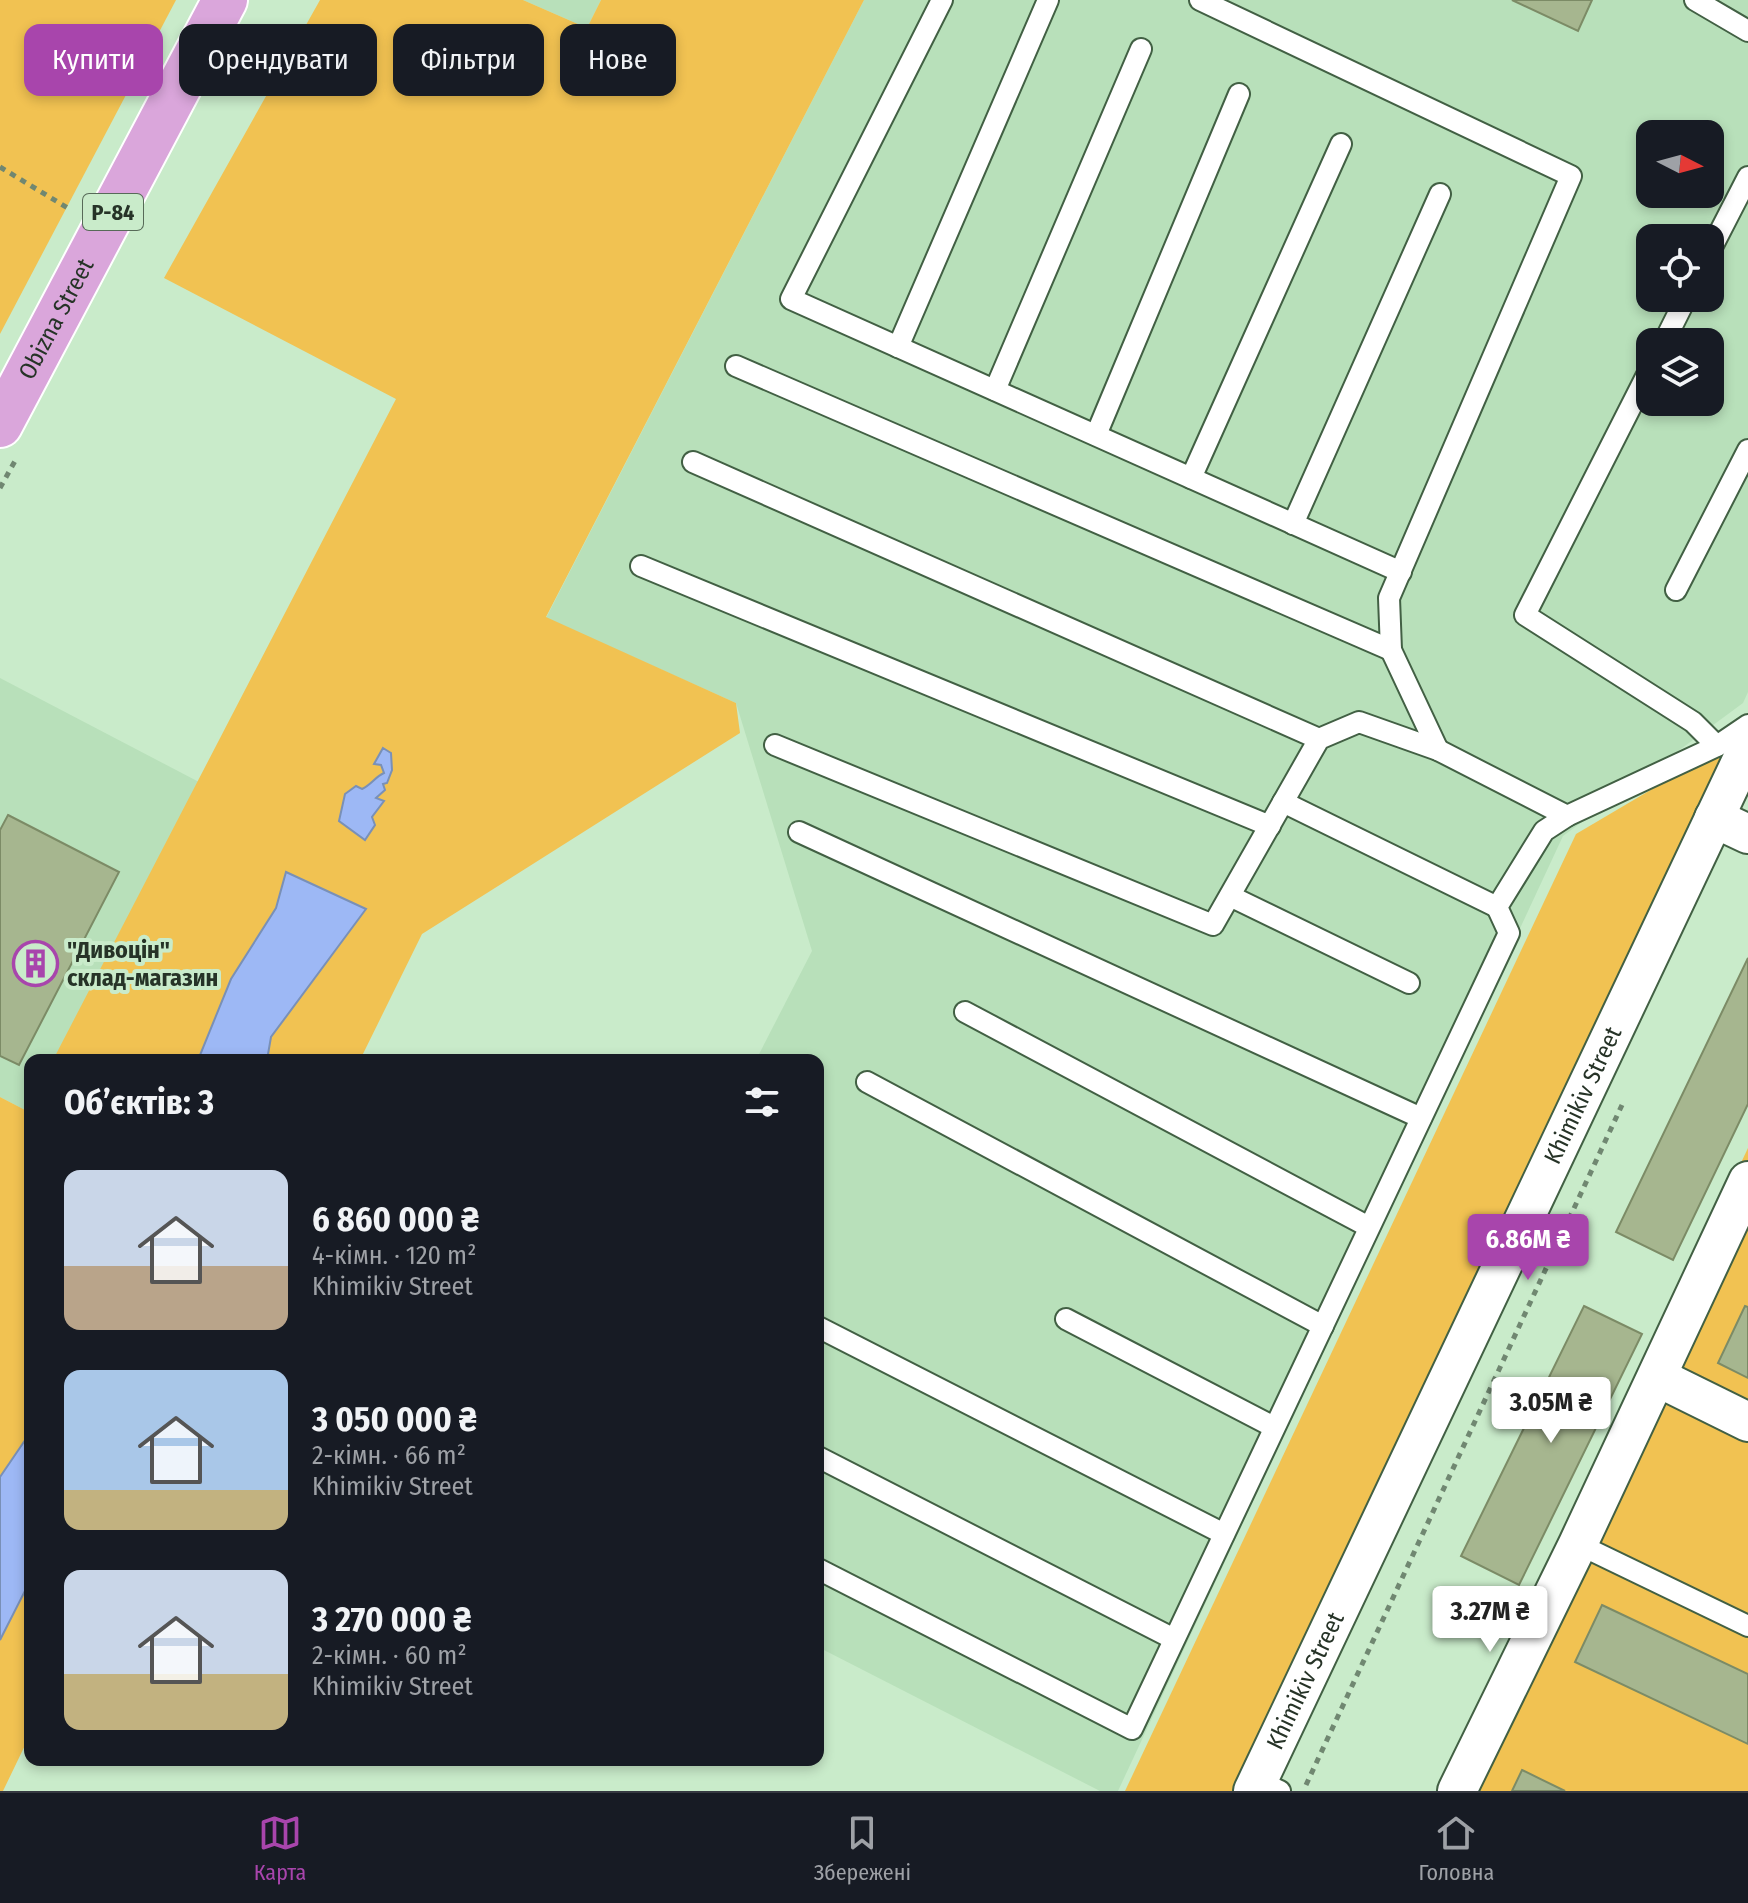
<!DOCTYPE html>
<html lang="uk">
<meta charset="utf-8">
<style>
body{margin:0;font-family:"Fira Sans Condensed",sans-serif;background:#242831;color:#f1f3f6;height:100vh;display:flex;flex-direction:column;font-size:30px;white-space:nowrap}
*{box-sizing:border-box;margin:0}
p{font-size:26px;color:#9ea1a6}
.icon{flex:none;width:44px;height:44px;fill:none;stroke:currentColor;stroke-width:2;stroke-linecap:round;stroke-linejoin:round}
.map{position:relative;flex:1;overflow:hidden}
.details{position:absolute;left:24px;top:1054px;width:800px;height:712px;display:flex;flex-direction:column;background:#171b24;border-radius:16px;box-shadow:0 4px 12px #0003}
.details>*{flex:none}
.hud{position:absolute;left:24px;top:24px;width:800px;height:72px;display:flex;gap:16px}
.needle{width:52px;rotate:96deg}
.tools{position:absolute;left:1636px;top:120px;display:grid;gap:16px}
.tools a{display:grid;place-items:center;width:88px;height:88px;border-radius:16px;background:#171b24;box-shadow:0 4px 12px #0003;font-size:40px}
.price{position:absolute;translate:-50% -68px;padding:0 18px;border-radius:8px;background:#fff;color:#222;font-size:26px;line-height:52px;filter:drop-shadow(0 2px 4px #0008)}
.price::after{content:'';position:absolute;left:50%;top:48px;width:24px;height:18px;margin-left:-12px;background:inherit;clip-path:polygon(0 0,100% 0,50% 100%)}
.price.on{background:#a845ac;color:#fff}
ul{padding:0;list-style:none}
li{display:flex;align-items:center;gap:24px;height:200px;padding:0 40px}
li span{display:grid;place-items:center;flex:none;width:224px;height:160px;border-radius:16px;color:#555}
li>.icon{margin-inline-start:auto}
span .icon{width:96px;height:96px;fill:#fffc;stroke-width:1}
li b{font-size:34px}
h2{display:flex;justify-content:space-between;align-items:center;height:96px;padding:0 40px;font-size:34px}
.chip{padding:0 28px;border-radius:16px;background:#171b24;box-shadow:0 4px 12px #0003;font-size:28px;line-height:72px}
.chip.on{background:#a845ac;color:#fff}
.dock{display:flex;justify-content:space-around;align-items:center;height:112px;border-top:2px solid #363941;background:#171b24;font-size:22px;color:#9ea1a6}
.dock a{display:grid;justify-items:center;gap:4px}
.dock .on{color:#a845ac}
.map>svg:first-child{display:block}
.built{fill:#b8e0ba;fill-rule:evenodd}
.green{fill:#f1c252}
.water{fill:#9db8f5;stroke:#7990b7;stroke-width:2}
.building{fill:#a6b68f;stroke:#7c8b66;stroke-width:2}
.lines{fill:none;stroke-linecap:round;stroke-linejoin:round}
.lane-casing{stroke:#426044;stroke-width:24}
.street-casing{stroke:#426044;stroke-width:42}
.primary-casing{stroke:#fff;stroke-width:48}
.path{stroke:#708771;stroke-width:5;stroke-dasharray:6 6;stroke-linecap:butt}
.lane{stroke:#fff;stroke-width:20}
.street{stroke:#fff;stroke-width:38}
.primary{stroke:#daa6db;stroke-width:44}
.labels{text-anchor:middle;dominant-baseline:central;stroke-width:8;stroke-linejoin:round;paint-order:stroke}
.shield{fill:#c9ebca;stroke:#576a58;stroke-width:2}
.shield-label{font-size:22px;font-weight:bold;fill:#263327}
.street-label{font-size:24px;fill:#263327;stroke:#c9ebca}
.poi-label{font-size:24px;font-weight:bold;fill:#263327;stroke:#c9ebca;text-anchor:start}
</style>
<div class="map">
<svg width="1748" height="1791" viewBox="0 0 1748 1791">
<rect width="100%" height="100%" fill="#c9ebca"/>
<g class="built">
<polygon points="523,0 601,0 587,28"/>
<path d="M864,0H1748V692L1743,703L1563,836L1118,1791H1100L818,1647V1060H756L812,951L736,703L546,618ZM1650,134H1710V194H1650ZM1650,238H1710V298H1650ZM1650,342H1710V402H1650Z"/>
<polygon points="0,678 199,782 54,1060 30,1060 30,1105 27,1111 0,1097"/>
</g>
<g class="green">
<polygon points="0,0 176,0 0,334"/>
<polygon points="320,0 523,0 587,28 601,0 864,0 546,617 736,703 740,733 422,934 360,1060 53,1060 396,399 164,278"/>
<polygon points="1710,755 1725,756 1238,1791 1125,1791 1576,834"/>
<polygon points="0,1097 27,1111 30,1105 30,1735 3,1791 0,1791"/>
<polygon points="1748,1148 1748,1791 1444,1791"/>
</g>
<g class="water">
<path d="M383,748L391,753L392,770L387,783L383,784L385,790L376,798L384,801L372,817L375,825L365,840L339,821L345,794L356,786L362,789C372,784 375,777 384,773L381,765L374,764Z"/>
<polygon points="286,872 366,909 271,1037 267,1060 198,1060 231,979 276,908"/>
<polygon points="30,1433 30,1581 0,1640 0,1477"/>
</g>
<g class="building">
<polygon points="1512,0 1592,0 1578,31"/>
<polygon points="8,815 119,872 19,1065 0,1056 0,830"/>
<polygon points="1748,958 1748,1104 1673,1260 1616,1232"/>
<polygon points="1584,1306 1642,1334 1519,1585 1461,1556"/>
<polygon points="1745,1306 1748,1307 1748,1378 1718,1363"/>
<polygon points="1602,1605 1748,1674 1748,1744 1575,1662"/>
<polygon points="1522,1770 1565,1791 1512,1791"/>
</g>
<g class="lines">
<defs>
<g id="lane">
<polyline points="942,0 791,299 1401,572"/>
<polyline points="1200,0 1571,176 1389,598 1391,650 1438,750"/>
<polyline points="1695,0 1748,31"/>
<polyline points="1710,251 1748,177"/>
<polyline points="1664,342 1686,298"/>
<polyline points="898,347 1048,0"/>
<polyline points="736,366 1391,650"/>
<polyline points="1650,369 1525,615 1693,722 1717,746"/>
<polyline points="995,390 1141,49"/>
<polyline points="1096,435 1239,94"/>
<polyline points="693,462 1319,739"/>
<polyline points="1191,478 1341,144"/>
<polyline points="1293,524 1440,194"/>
<polyline points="641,566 1270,826"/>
<polyline points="1676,590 1748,450"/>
<polyline points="775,745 1213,925 1319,739 1359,722 1438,750 1567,816 1717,746 1748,725"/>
<polyline points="1283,802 1497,907"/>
<polyline points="799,832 1421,1118"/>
<polyline points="1230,896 1409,983"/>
<polyline points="965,1012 1369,1227"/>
<polyline points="867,1082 1323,1326"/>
<polyline points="1066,1319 1274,1427"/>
<polyline points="818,1327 1224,1534"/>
<polyline points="818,1457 1174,1639"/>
<polyline points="1578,1544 1748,1626"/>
<polyline points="818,1569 1132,1729 1509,933 1497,907 1544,831 1567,816"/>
<polyline points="1258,1781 1280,1791"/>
</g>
<g id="street">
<polyline points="1714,818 1748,834"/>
<polyline points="1657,1377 1748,1422"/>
<path id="s1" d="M1253,1791L1748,747"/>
<polyline points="1457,1791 1578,1544 1748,1181"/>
</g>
<g id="primary">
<path id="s2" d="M0,425L225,0"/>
</g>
</defs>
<use href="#lane" class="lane-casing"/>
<use href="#street" class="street-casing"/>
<use href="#primary" class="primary-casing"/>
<g class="path">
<polyline points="0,167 71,210"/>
<polyline points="0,488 15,461"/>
<polyline points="1306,1785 1622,1105"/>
</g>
<use href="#lane" class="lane"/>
<use href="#street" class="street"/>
<use href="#primary" class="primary"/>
</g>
<defs>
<symbol id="building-ring" viewBox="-11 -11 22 22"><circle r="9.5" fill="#c9ebca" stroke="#a845ac" stroke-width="1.5"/><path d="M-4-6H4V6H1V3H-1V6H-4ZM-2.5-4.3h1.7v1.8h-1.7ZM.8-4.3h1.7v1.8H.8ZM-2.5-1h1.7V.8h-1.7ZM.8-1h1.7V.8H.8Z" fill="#a845ac"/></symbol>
</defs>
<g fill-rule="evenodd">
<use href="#building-ring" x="10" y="938" width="51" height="51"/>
</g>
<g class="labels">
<rect class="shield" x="83" y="194" width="60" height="36" rx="6"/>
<g class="shield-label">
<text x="113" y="212">Р-84</text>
</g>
<g class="street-label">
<text stroke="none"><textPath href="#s2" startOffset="120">Obizna Street</textPath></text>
<text stroke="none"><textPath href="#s1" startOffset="770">Khimikiv Street</textPath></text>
<text stroke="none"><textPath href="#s1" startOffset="122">Khimikiv Street</textPath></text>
</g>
<g class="poi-label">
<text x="67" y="950">"Дивоцін"<tspan x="67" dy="28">склад-магазин</tspan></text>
</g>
</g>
</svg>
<div class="tools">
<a><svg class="needle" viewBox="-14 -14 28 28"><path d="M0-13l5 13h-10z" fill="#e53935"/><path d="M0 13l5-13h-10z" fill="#9ea1a6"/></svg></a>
<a><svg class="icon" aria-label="locate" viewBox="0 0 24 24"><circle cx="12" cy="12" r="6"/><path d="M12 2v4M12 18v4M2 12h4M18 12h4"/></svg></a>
<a><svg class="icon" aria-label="layers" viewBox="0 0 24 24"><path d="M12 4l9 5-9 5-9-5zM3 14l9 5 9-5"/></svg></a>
</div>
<b class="price on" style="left:1528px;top:1282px">6.86M ₴</b>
<b class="price" style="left:1551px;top:1445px">3.05M ₴</b>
<b class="price" style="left:1490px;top:1654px">3.27M ₴</b>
<div class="hud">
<a class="chip on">Купити</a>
<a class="chip">Орендувати</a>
<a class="chip">Фільтри</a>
<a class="chip">Нове</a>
</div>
<section class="details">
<h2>Об’єктів: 3<svg class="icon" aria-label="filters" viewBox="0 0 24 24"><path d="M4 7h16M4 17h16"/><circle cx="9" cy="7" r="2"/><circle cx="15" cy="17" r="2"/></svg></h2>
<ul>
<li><span style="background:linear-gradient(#c9d6e8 60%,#b9a48a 0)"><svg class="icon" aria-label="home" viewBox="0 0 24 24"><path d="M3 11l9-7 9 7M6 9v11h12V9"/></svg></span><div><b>6 860 000 ₴</b><p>4-кімн. · 120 m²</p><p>Khimikiv Street</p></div></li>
<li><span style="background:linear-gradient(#a9c7e8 75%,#c2b280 0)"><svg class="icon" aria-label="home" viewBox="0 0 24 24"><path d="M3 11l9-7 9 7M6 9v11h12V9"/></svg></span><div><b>3 050 000 ₴</b><p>2-кімн. · 66 m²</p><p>Khimikiv Street</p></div></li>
<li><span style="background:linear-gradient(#c9d6e8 65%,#c2b280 0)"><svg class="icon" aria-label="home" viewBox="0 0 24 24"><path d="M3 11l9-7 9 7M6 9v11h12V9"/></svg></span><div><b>3 270 000 ₴</b><p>2-кімн. · 60 m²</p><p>Khimikiv Street</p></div></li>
</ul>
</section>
</div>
<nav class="dock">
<a class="on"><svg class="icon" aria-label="map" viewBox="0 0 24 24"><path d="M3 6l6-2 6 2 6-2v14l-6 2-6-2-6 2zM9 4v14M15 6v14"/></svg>Карта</a>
<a><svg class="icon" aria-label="saved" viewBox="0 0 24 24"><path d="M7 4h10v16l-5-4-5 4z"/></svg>Збережені</a>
<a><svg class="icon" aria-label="home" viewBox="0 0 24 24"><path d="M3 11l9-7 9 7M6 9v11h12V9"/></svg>Головна</a>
</nav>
